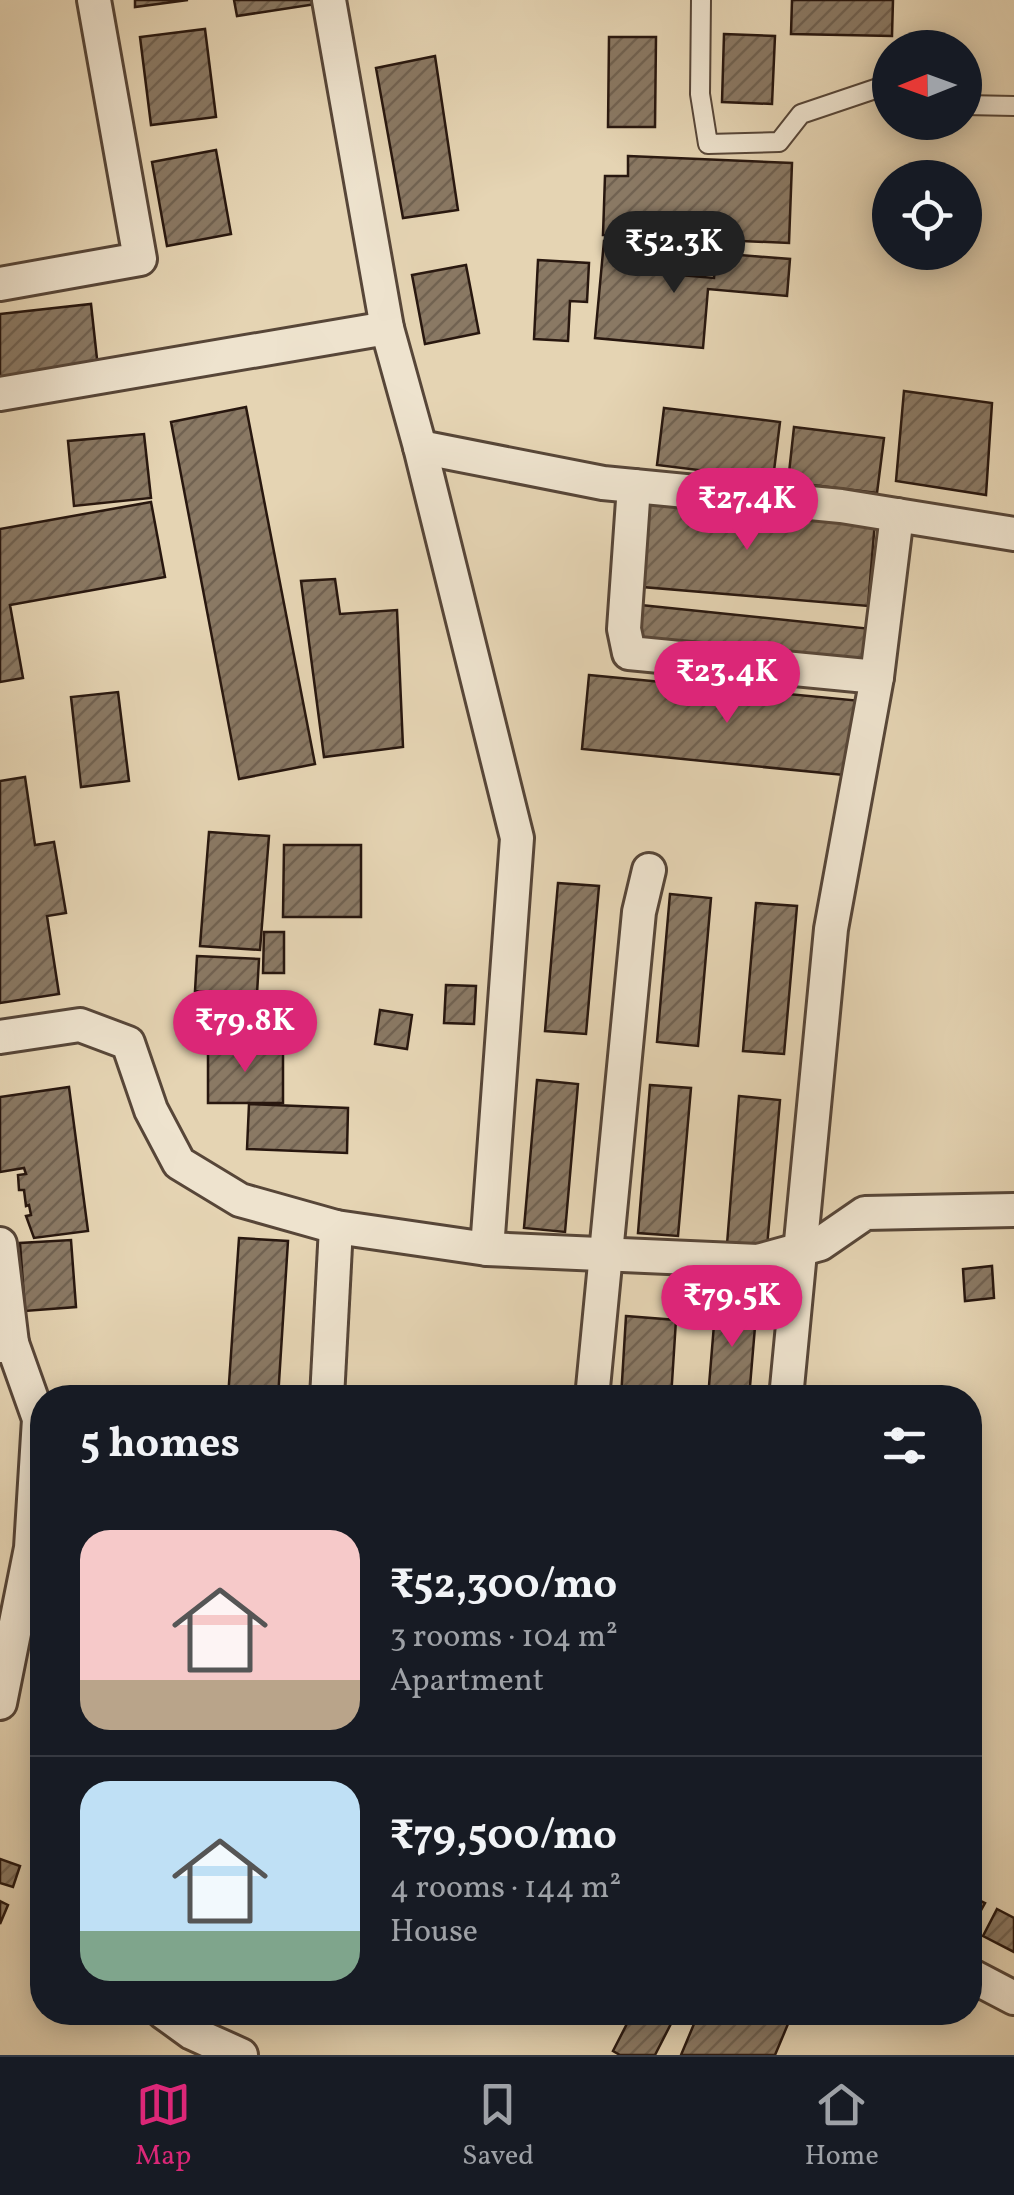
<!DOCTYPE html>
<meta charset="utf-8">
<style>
body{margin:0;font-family:Vollkorn,serif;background:#20242c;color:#f1f3f6;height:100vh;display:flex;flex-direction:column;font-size:38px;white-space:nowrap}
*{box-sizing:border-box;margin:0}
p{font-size:32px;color:#9ea1a6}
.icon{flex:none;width:55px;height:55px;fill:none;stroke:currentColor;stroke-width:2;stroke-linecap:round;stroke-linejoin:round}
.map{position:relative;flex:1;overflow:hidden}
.details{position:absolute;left:30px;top:1385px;width:952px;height:640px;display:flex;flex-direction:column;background:#171b24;border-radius:40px;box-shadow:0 5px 25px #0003}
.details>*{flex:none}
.needle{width:65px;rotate:269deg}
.controls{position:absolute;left:872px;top:30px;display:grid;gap:20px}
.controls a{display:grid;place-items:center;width:110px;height:110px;border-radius:50%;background:#171b24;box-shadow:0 5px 25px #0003;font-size:50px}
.price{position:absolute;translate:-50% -85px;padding:0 22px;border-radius:35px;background:#db2777;color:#fff;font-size:32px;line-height:65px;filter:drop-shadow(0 2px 5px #0008)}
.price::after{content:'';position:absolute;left:50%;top:60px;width:30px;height:22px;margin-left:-15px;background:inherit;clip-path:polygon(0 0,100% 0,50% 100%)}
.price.on{background:#222;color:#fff}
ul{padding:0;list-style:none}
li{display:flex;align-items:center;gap:30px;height:250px;padding:0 50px}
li+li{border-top:2px solid #363941}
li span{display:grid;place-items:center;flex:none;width:280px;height:200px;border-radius:30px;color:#555}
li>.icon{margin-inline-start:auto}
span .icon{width:120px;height:120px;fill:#fffc;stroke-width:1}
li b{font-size:42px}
h2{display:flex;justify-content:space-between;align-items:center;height:120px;padding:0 50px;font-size:42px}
.tab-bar{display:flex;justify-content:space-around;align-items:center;height:140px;border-top:2px solid #363941;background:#171b24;font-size:28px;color:#9ea1a6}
.tab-bar a{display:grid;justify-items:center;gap:5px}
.tab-bar .on{color:#db2777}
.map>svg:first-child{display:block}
.building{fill:url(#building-hatch);stroke:#28170f;stroke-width:2.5}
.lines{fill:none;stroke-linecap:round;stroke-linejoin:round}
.lane-casing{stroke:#574638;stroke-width:22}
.street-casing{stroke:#574638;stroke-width:38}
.lane{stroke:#eee3ce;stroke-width:18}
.street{stroke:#eee3ce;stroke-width:32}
</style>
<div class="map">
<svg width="1014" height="2055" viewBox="0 0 1014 2055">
<defs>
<pattern id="building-hatch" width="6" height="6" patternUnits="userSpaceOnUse" patternTransform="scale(2.5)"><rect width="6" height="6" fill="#8a7964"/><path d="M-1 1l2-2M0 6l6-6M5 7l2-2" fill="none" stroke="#716251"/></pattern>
</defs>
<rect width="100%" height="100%" fill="#e5d4b3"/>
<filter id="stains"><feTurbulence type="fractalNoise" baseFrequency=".002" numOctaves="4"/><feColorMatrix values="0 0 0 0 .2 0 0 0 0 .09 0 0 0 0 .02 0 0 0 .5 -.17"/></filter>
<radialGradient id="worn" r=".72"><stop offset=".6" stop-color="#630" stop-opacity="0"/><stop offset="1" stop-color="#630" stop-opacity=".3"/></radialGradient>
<g class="building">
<polygon points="135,0 188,0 135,7"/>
<polygon points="234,0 315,0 316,4 237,16"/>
<polygon points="792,0 893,0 892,36 791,34"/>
<polygon points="205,29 216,117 151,125 140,37"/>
<polygon points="724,34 775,36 772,104 722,102"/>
<polygon points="609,37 656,37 655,127 608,127"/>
<polygon points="435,56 458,210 403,218 376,68"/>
<polygon points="216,150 231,234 167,246 152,162"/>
<polygon points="628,156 792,163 789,243 603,235 605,176 628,176"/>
<polygon points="604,241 635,244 633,271 714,278 716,253 790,259 787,296 708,289 703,348 595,338"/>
<polygon points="538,260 589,263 587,302 570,301 568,341 534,339"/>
<polygon points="466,265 479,333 425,344 412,275"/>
<polygon points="91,304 98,368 0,378 0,314"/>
<polygon points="904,391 992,403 986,495 896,481"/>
<polygon points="246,407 315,764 239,779 171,422"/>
<polygon points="664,408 780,422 773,479 657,465"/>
<polygon points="794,427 884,438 877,493 788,482"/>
<polygon points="144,434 151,498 74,506 68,441"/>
<polygon points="626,500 875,521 868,606 619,585"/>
<polygon points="151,502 165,577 10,605 23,678 0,682 0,529"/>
<polygon points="335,579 340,614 397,610 403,747 324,757 301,581"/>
<polygon points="631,604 872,629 866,688 624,662"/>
<polygon points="589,675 872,702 864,777 582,749"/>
<polygon points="118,692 129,781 81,787 71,697"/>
<polygon points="25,777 35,845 54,842 66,913 47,916 59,994 0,1003 0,781"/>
<polygon points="209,832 269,836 260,950 200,946"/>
<polygon points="284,845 361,845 361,917 283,917"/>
<polygon points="558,883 599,886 586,1034 545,1031"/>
<polygon points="670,894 711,898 698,1046 657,1042"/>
<polygon points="756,903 797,906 784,1054 743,1051"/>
<polygon points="264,932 284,932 284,973 263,973"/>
<polygon points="197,956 259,959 257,994 195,991"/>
<polygon points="446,985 476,986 474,1024 444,1023"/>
<polygon points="205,998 288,999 288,1042 205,1041"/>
<polygon points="380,1010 412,1015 407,1049 375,1044"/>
<polygon points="208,1046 283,1047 283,1103 208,1103"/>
<polygon points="537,1080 578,1084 565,1232 524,1228"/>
<polygon points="650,1085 691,1088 678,1236 638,1233"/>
<polygon points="69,1087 88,1231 34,1238 26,1216 31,1215 29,1205 26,1206 24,1190 19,1190 18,1175 26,1174 24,1168 0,1172 0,1097"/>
<polygon points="739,1096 780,1100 767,1247 727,1244"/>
<polygon points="249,1104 348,1108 347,1153 247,1149"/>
<polygon points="239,1238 288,1241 278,1398 228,1398"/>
<polygon points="71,1240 76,1307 25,1311 20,1243"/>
<polygon points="992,1266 994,1298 965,1301 963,1269"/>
<polygon points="716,1300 757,1303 749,1398 708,1398"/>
<polygon points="626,1316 676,1320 671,1398 621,1398"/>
<polygon points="0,1859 20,1866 13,1887 0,1883"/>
<polygon points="970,1896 985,1903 970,1930"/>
<polygon points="0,1901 8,1905 0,1924"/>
<polygon points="997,1909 1014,1918 1014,1952 983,1936"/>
<polygon points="633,2012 677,2012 655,2055 620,2055 613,2051"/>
<polygon points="699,2012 761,2012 788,2024 775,2055 681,2055"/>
</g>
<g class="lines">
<defs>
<g id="lane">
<polyline points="701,0 700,94 708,144 779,142 801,114 890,84"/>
<polyline points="965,105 1014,106"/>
</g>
<g id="street">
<polyline points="329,0 387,328 420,447 517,838 487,1249"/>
<polyline points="0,284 140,259 94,0"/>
<polyline points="0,394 387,328"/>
<polyline points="420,447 603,483 841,506 1014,534"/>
<polyline points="634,486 624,629 629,653 877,677"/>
<polyline points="0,1037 80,1025 128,1043 151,1110 179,1163 240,1200 336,1227 487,1249 758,1261 820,1244 865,1213 1014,1210"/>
<polyline points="0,1244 12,1343 0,1346"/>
<polyline points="327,1398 336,1227"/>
<polyline points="592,1398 639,912 649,870"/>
<polyline points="786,1398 831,929 877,677 897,515"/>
<polyline points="0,1703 31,1548 39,1419 12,1343"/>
<polyline points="970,1975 1014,1998"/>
<polyline points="163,2012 192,2033 241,2055"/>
</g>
</defs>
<use href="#lane" class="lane-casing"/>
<use href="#street" class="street-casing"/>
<use href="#lane" class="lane"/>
<use href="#street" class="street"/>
</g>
<rect width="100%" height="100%" filter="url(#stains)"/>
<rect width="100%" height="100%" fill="url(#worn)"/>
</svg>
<div class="controls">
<a><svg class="needle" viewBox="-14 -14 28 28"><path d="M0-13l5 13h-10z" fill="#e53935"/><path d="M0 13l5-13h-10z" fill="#9ea1a6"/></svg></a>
<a><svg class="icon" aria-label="locate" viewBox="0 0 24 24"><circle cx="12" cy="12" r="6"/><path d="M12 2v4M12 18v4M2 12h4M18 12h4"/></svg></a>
</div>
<b class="price on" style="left:674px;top:296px">₹52.3K</b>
<b class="price" style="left:747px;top:553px">₹27.4K</b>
<b class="price" style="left:727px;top:726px">₹23.4K</b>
<b class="price" style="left:245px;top:1075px">₹79.8K</b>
<b class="price" style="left:732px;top:1350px">₹79.5K</b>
<section class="details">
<h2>5 homes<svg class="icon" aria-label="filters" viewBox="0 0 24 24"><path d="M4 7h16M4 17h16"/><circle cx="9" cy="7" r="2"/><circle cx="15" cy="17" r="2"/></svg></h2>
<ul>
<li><span style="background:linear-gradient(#f6c9c9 75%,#b9a48a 0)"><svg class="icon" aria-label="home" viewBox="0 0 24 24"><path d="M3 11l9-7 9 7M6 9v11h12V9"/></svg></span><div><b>₹52,300/mo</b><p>3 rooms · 104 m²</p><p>Apartment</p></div></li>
<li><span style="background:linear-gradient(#bfe0f5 75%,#7fa58c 0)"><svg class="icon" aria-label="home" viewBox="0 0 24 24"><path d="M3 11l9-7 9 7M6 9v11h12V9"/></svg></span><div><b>₹79,500/mo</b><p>4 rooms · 144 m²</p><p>House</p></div></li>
</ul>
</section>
</div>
<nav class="tab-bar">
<a class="on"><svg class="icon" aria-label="map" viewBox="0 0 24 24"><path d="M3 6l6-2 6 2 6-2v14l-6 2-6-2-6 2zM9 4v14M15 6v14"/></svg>Map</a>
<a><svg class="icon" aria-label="saved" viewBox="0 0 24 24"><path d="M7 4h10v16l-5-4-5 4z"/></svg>Saved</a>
<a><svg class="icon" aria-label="home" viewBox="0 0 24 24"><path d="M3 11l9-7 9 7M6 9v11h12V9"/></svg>Home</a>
</nav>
